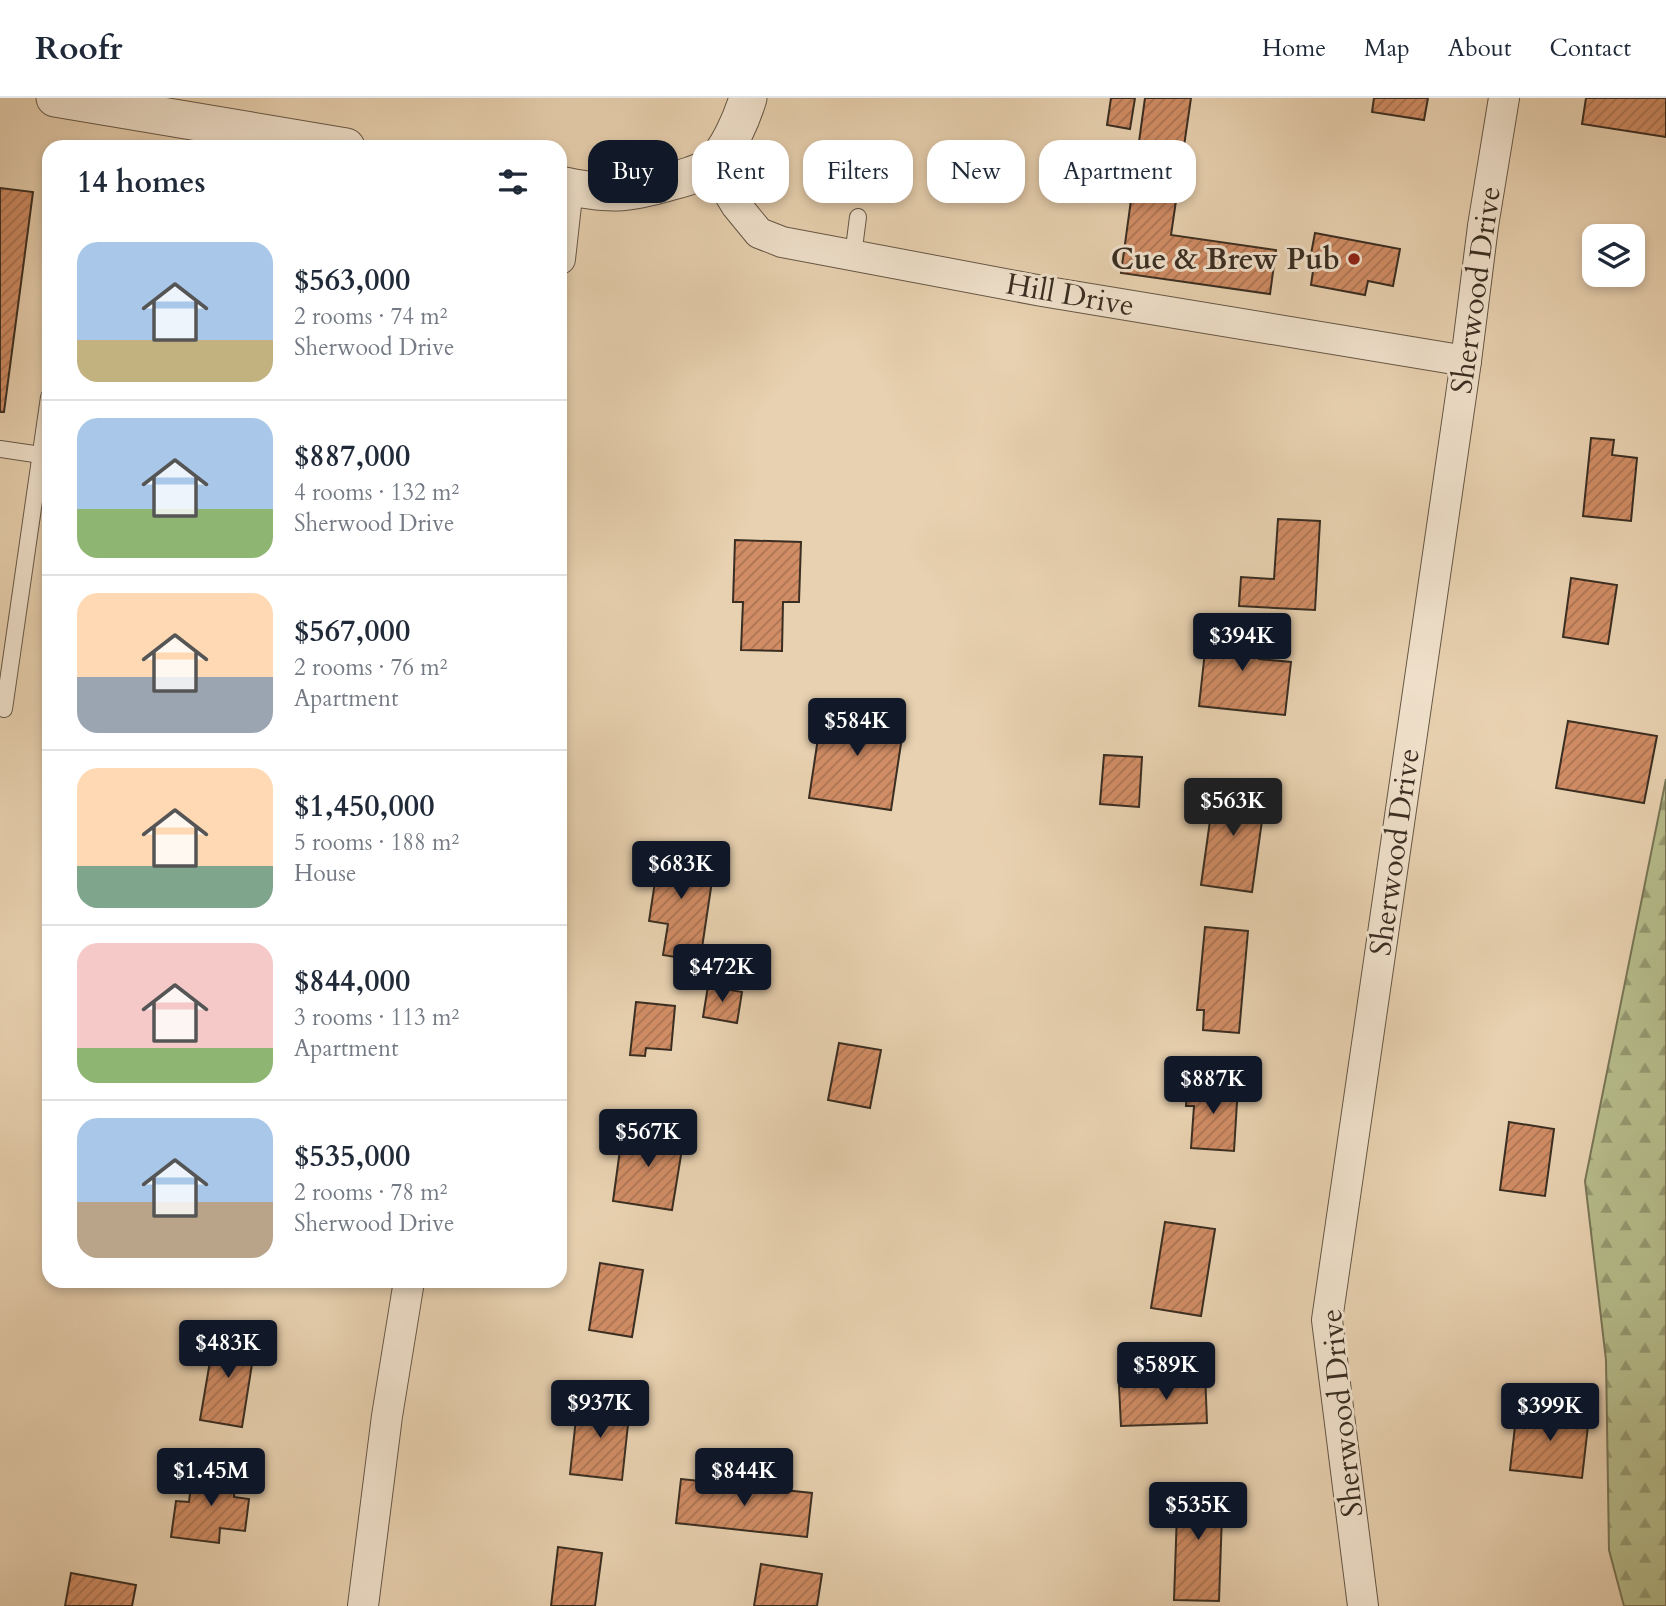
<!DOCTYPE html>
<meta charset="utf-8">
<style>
body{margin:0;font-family:Cardo,serif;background:#f2f2f3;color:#1f2937;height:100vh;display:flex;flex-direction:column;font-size:26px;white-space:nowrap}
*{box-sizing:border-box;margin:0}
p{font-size:23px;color:#747a83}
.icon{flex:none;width:38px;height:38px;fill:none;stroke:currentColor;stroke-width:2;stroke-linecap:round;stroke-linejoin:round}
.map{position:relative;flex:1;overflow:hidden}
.panel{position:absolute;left:42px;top:42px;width:525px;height:1148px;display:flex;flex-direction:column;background:#fff;border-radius:21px;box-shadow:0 4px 10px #0003}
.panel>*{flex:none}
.guide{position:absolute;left:588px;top:42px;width:665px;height:63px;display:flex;gap:14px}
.fabs{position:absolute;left:1582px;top:126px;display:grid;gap:14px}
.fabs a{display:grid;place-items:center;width:63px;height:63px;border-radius:14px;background:#fff;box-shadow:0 4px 10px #0003;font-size:35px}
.price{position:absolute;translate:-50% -60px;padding:0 16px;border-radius:7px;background:#111827;color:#fff;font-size:23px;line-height:46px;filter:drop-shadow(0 2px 4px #0008)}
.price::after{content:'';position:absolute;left:50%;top:42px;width:21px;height:16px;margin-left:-10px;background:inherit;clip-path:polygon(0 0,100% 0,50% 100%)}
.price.on{background:#222;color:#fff}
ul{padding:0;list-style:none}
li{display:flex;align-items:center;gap:21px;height:175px;padding:0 35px}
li+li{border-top:2px solid #e0e1e3}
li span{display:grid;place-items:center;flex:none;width:196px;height:140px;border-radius:21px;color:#555}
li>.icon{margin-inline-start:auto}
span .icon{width:84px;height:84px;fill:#fffc;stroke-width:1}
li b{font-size:30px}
h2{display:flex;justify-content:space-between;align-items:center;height:84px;padding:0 35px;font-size:30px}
.pill{padding:0 24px;border-radius:21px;background:#fff;box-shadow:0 4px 10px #0003;font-size:24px;line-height:63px}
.pill.on{background:#111827;color:#fff}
header{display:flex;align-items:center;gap:42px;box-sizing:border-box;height:98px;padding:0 35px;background:#fff;border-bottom:2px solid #e0e1e3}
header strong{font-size:33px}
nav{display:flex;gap:38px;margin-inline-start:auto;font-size:24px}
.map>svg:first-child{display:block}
.forest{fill:url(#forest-firs);stroke:#787556;stroke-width:2}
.building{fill:url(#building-hatch);stroke:#3a2e22;stroke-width:2}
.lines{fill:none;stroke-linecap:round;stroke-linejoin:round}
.service-casing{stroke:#665746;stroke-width:18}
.minor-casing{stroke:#665746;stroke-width:32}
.tertiary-casing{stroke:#665746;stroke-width:39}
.service{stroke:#f0e1cc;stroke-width:16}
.minor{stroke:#f0e1cc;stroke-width:30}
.tertiary{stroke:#f0e1cc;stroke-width:37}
.poi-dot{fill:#8f2418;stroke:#f0e1cc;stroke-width:2.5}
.labels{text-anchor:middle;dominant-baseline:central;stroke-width:6;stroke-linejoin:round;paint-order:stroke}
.poi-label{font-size:30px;font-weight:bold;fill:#3a2e22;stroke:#f0e1cc;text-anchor:end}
.street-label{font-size:30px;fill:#3a2e22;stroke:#f0e1cc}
</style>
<header>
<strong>Roofr</strong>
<nav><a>Home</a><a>Map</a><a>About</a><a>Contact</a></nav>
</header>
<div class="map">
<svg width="1666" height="1508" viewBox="0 0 1666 1508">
<defs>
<pattern id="forest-firs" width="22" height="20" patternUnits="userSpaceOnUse" patternTransform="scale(1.75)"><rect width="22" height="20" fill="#b6bc8b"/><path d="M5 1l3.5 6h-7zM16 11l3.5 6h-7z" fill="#959971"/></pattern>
<pattern id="building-hatch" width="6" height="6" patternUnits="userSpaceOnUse" patternTransform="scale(1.75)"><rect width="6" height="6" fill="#d18d65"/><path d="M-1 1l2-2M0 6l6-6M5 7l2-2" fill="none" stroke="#ab7453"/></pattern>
</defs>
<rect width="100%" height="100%" fill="#e8d1b0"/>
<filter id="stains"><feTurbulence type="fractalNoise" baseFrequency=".00286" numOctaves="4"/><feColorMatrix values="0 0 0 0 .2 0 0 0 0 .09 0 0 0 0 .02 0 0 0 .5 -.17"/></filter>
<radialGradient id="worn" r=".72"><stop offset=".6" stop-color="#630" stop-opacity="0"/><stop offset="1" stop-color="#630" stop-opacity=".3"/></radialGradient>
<polygon class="forest" points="1666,681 1666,1508 1624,1508 1609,1452 1606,1262 1585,1083"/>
<g class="building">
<polygon points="1111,0 1135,0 1130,31 1107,27"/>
<polygon points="1145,0 1191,0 1171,137 1276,152 1270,196 1121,175"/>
<polygon points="1374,0 1428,0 1424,22 1372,14"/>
<polygon points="1586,0 1666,0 1666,39 1582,26"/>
<polygon points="0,90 33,94 4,314 0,314"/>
<polygon points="1315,135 1400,151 1393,188 1368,183 1365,197 1311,187 1313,173 1308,172"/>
<polygon points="1591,340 1614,342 1612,357 1637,360 1631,423 1583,418"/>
<polygon points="1278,421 1320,423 1315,512 1239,508 1241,479 1274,481"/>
<polygon points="735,442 801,444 799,504 783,504 782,553 741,552 743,504 733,504"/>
<polygon points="1571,480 1617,487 1608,546 1563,539"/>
<polygon points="1208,526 1262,532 1259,561 1291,564 1285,617 1199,608"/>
<polygon points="823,607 905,619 891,712 809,700"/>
<polygon points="1568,623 1657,638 1644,705 1556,690"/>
<polygon points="1104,657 1142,659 1139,709 1100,706"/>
<polygon points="1215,687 1266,694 1252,794 1201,787"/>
<polygon points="661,745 699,751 695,780 712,783 700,863 663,857 668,826 649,823"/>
<polygon points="1205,829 1248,833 1239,935 1203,932 1204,912 1197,912"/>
<polygon points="708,888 742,894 737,925 703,919"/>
<polygon points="636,904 675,908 671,952 646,950 645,958 630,957"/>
<polygon points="839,945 881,952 870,1010 828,1002"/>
<polygon points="1188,984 1238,988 1234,1053 1191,1050 1194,1008 1186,1008"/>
<polygon points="1509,1024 1554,1031 1545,1098 1500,1092"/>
<polygon points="623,1030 684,1039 672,1112 613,1103"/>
<polygon points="1165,1124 1215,1131 1201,1218 1151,1210"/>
<polygon points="600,1165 643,1172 632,1239 589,1232"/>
<polygon points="215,1234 256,1241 242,1329 200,1322"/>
<polygon points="1205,1273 1207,1325 1121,1328 1119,1288 1180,1286 1179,1274"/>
<polygon points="578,1302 630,1308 622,1382 570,1376"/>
<polygon points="1517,1311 1589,1319 1582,1380 1510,1372"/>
<polygon points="214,1365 237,1368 234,1399 249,1401 245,1433 220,1430 219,1445 171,1439 176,1403 189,1404 192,1379 212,1382"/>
<polygon points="681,1381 812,1395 807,1439 676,1425"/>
<polygon points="1178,1385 1223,1387 1219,1503 1174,1502"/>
<polygon points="558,1449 602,1455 595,1508 551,1508"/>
<polygon points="761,1466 822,1476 817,1508 754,1508"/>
<polygon points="71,1475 136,1487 132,1508 65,1508"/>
</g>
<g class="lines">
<defs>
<g id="service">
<polyline points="853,158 858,119"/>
<polyline points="0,351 41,357"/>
<polyline points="4,611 49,299"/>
</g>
<g id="minor">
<polyline points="712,67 736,107 759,135 782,144 1042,193 1466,263"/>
<polyline points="560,161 568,89"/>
<polyline points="363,1508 387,1318 409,1183"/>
<polyline points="1363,1508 1327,1222 1466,263 1483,128 1504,0"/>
</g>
<g id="tertiary">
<polyline points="55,0 346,49"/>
<path d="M560,87C608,97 625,97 672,83C684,80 702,75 712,67C728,53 742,20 748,0"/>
</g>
</defs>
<use href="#service" class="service-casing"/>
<use href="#minor" class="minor-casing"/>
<use href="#tertiary" class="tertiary-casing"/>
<use href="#service" class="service"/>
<use href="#minor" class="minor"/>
<use href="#tertiary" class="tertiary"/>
</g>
<circle class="poi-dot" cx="1354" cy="161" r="7"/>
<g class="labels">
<g class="poi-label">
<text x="1340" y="161">Cue &amp; Brew Pub</text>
</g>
<g class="street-label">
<text transform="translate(1476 192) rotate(-82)">Sherwood Drive</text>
<text transform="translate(1070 197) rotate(10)">Hill Drive</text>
<text transform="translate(1395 754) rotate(-82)">Sherwood Drive</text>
<text transform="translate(1342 1315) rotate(-96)">Sherwood Drive</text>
</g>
</g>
<rect width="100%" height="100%" filter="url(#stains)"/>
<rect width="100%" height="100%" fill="url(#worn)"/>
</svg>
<div class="fabs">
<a><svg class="icon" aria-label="layers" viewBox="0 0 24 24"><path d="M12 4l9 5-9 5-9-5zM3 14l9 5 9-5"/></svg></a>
</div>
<b class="price" style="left:1242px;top:575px">$394K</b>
<b class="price" style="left:857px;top:660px">$584K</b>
<b class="price on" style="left:1233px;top:740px">$563K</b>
<b class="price" style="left:681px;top:803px">$683K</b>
<b class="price" style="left:722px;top:906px">$472K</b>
<b class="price" style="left:1213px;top:1018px">$887K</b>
<b class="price" style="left:648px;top:1071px">$567K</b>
<b class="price" style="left:228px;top:1282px">$483K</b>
<b class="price" style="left:1166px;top:1304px">$589K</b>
<b class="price" style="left:600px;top:1342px">$937K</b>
<b class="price" style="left:1550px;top:1345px">$399K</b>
<b class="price" style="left:211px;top:1410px">$1.45M</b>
<b class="price" style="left:744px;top:1410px">$844K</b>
<b class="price" style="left:1198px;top:1444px">$535K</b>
<div class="guide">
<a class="pill on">Buy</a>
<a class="pill">Rent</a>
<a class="pill">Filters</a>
<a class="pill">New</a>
<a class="pill">Apartment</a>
</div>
<section class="panel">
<h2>14 homes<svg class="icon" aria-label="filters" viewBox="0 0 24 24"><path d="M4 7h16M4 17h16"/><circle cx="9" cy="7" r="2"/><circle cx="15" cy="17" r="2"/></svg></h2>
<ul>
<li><span style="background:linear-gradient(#a9c7e8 70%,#c2b280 0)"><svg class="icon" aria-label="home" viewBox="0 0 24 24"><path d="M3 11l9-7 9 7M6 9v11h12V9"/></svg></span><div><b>$563,000</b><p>2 rooms · 74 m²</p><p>Sherwood Drive</p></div></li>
<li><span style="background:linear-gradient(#a9c7e8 65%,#8fb573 0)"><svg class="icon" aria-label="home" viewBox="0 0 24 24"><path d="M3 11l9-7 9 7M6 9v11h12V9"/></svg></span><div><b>$887,000</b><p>4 rooms · 132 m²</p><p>Sherwood Drive</p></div></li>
<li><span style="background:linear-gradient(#ffd9b3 60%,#9aa5b1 0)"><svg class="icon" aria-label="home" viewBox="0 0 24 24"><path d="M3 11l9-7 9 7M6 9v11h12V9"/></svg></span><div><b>$567,000</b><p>2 rooms · 76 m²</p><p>Apartment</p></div></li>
<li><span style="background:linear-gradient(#ffd9b3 70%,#7fa58c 0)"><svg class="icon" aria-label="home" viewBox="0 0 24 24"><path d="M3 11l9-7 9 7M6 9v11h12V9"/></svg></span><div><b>$1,450,000</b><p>5 rooms · 188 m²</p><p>House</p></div></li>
<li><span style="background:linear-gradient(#f6c9c9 75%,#8fb573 0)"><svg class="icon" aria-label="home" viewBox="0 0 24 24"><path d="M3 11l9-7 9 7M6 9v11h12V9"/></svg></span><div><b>$844,000</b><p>3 rooms · 113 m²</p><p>Apartment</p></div></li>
<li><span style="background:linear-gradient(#a9c7e8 60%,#b9a48a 0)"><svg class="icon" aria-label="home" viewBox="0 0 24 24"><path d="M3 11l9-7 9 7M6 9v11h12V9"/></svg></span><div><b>$535,000</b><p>2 rooms · 78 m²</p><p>Sherwood Drive</p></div></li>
</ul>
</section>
</div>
